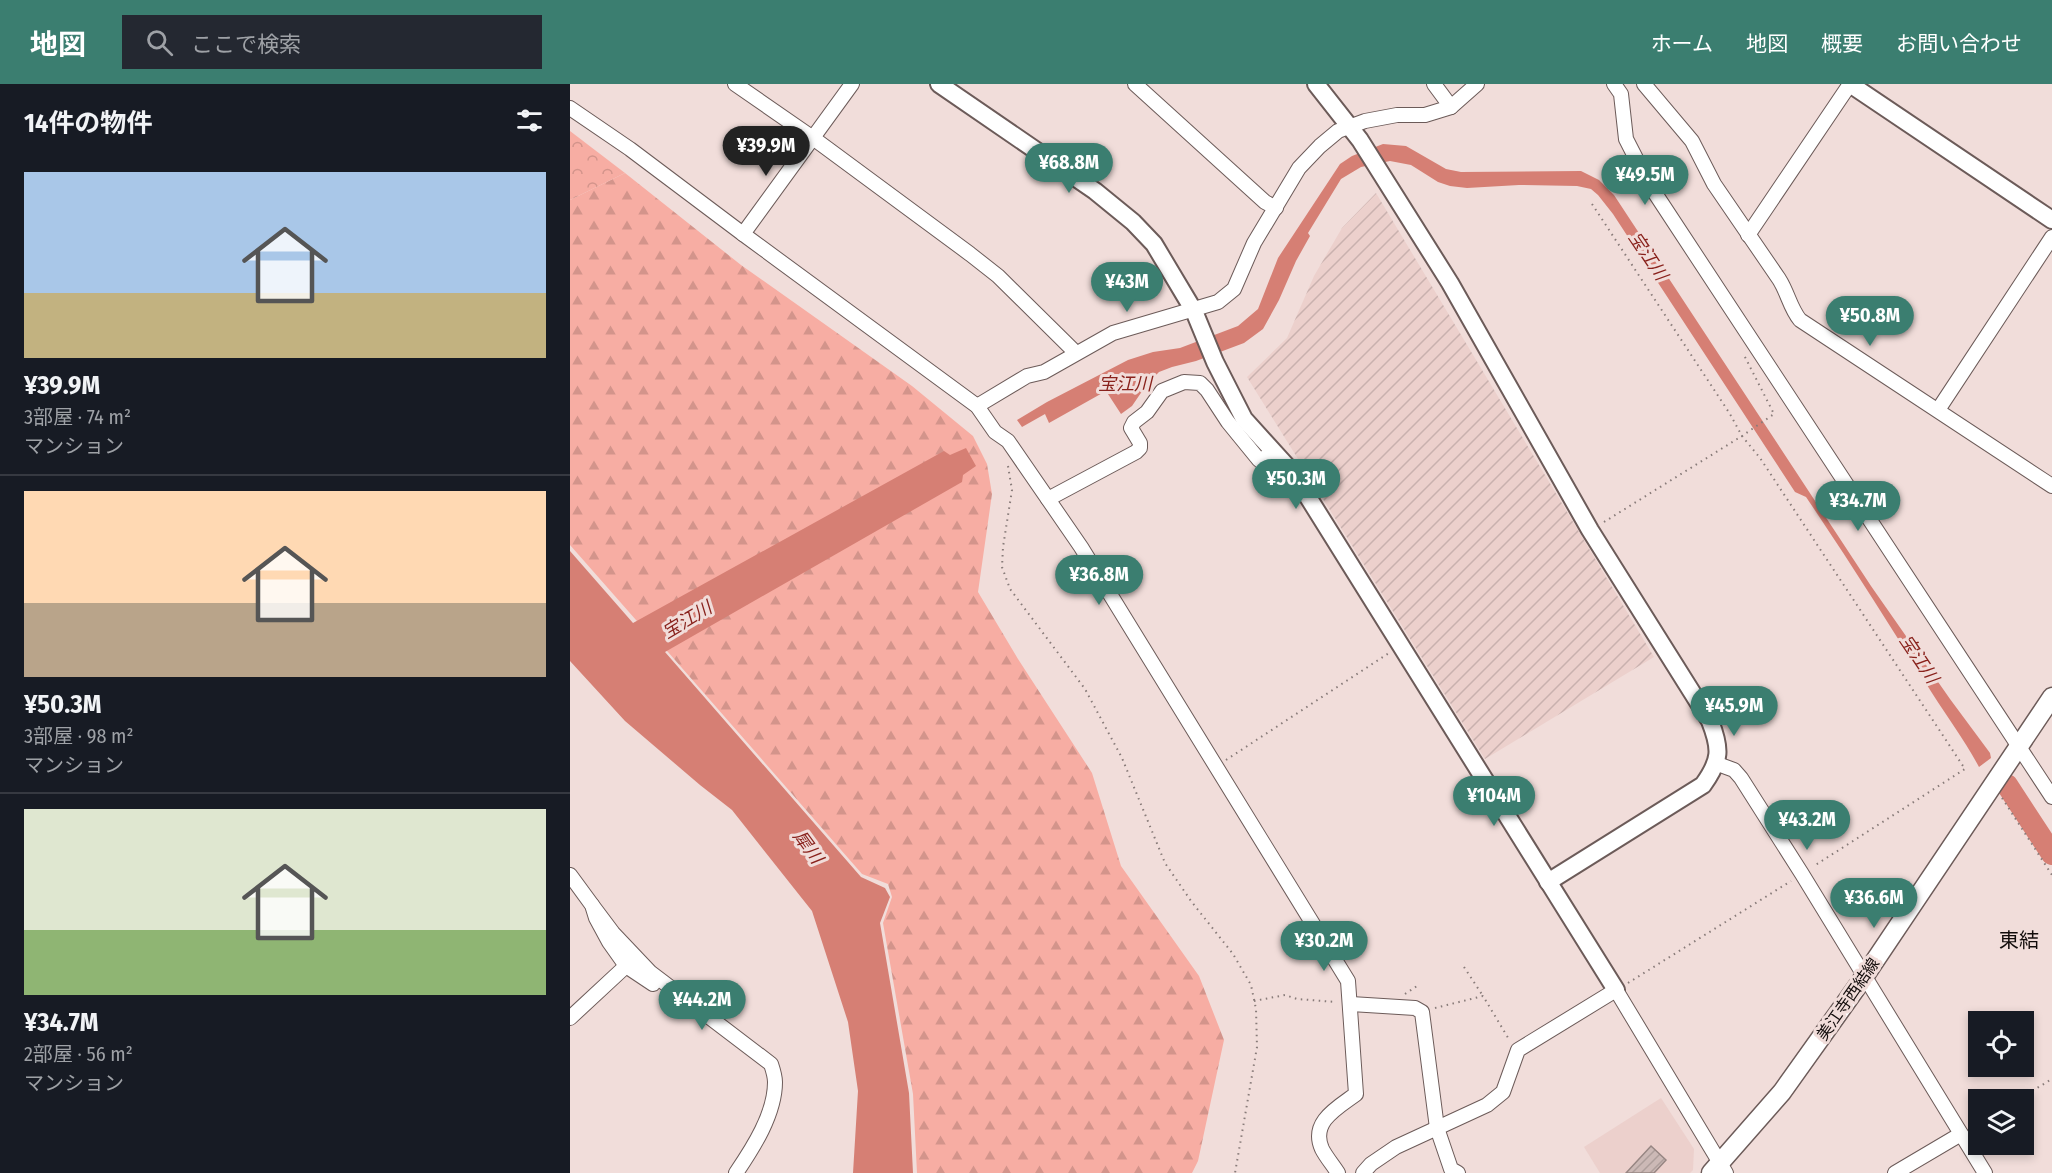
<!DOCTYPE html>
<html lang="ja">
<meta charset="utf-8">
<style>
body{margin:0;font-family:"Fira Sans Condensed","Noto Sans JP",sans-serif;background:#242831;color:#f1f3f6;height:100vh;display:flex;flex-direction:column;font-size:22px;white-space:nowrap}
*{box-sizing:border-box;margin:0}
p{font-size:20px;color:#9ea1a6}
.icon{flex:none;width:33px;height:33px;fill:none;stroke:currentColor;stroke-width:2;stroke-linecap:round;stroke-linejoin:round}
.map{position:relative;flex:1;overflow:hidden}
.drawer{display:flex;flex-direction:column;background:#171b24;width:570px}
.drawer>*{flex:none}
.controls{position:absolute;left:1398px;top:927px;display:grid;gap:12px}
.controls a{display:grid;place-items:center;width:66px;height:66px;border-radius:0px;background:#171b24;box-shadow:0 3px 9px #0003;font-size:30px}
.price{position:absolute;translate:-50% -51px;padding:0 14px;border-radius:21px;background:#3b7e70;color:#fff;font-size:20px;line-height:39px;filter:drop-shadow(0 2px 3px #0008)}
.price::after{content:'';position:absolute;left:50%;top:36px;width:18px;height:14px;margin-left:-9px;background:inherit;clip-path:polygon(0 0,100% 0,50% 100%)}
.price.current{background:#222;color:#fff}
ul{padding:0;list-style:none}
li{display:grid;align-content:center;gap:12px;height:318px;padding:0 24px}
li+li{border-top:2px solid #363941}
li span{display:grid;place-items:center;height:186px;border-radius:0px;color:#555}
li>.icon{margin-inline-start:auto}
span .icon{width:108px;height:108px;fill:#fffc;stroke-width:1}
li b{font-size:26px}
h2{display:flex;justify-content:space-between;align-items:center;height:72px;padding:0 24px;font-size:26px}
header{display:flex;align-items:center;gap:36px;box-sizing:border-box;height:84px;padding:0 30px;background:#3b7e70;color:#fff}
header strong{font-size:28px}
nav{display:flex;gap:33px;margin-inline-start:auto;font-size:21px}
.search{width:420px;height:54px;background:#242831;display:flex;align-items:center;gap:15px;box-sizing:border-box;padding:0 21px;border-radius:0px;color:#9ea1a6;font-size:22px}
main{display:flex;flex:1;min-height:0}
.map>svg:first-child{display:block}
.built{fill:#ecd0cc}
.industrial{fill:url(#industrial-furrows)}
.forest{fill:url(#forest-firs)}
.park{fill:url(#park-crowns)}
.water{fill:#d67f74}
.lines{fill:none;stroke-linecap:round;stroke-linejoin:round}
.river{stroke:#d67f74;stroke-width:22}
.building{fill:url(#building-hatch);stroke:#978683;stroke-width:1.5}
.minor-casing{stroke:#6c5b59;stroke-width:16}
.tertiary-casing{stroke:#6c5b59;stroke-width:20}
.secondary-casing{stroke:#6c5b59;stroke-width:21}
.path{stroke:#887b79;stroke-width:2;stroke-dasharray:1.5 4.5;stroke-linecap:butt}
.minor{stroke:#fff;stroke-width:14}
.tertiary{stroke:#fff;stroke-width:16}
.secondary{stroke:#fff;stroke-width:18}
.labels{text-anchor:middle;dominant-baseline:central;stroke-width:6;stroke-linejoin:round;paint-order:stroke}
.street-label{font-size:16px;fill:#120c0b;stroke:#f1ddda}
.water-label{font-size:18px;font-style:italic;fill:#89221c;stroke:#f1ddda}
.quarter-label{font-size:20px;fill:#120c0b;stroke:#f1ddda}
</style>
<header>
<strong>地図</strong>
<div class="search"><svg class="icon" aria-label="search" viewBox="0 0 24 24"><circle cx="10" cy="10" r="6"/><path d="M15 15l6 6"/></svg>ここで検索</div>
<nav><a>ホーム</a><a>地図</a><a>概要</a><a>お問い合わせ</a></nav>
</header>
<main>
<section class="drawer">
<h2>14件の物件<svg class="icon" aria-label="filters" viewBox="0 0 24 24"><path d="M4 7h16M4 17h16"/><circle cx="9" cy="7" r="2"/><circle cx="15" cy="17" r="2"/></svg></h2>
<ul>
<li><span style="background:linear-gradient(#a9c7e8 65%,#c2b280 0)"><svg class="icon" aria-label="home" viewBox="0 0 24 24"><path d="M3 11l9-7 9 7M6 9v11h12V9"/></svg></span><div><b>¥39.9M</b><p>3部屋 · 74 m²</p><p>マンション</p></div></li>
<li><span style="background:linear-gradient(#ffd9b3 60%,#b9a48a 0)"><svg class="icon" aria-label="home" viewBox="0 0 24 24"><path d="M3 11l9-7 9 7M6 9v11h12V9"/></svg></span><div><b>¥50.3M</b><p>3部屋 · 98 m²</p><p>マンション</p></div></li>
<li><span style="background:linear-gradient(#dfe7d0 65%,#8fb573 0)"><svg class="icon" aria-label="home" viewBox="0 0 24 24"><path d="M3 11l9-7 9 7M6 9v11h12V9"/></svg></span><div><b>¥34.7M</b><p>2部屋 · 56 m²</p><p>マンション</p></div></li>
</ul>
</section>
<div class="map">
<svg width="1482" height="1089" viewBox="0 0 1482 1089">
<defs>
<pattern id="industrial-furrows" width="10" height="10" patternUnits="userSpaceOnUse" patternTransform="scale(1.5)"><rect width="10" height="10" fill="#ecd0cc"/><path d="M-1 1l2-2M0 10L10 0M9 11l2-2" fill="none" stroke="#c9b1ae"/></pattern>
<pattern id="forest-firs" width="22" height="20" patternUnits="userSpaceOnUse" patternTransform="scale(1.5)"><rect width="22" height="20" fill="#f7ada3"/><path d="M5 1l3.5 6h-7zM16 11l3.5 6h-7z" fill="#d3948b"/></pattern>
<pattern id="park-crowns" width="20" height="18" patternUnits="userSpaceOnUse" patternTransform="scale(1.5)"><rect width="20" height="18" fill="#f7ada3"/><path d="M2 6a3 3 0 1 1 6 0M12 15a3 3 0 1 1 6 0" fill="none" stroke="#d3948b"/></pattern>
<pattern id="building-hatch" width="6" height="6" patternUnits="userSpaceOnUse" patternTransform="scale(1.5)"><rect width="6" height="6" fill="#ccb9b6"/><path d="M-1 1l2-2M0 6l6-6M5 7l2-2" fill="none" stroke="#ae9e9b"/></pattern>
</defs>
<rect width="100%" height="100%" fill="#f1ddda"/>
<polygon class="built" points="1091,1014 1124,1065 1123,1086 1120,1089 1030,1089 1014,1063"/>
<polygon class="industrial" points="806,109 1084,573 915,675 677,293 717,254 744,192 772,144"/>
<polygon class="forest" points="55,89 171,181 342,302 403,352 417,380 422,410 408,508 448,575 522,689 551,782 629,892 654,956 628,1077 622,1089 347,1089 343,1010 313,839 322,813 318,800 292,790 98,568 66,536 0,461 0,116"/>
<polygon class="park" points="0,47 55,89 0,116"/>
<g class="water">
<path d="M813,60L836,62L876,85L891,88L1011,87L1029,96L1044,111L1301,502L1380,615L1420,669L1421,674L1409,683C1395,657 1378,634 1362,609C1321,543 1280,478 1236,413L1225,408L1043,130L1028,111L1021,105L1007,102L949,101L897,104L880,102L868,98L841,81L820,77L791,83L771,95L738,149L740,152L726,177L709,216L693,245L674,259L626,277L602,283L589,288L577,300L562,322L551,330L536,307L479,339L475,330L452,343L447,336L477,318L558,276L583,268L610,264L668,242L688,225L708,174L770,80L782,72Z"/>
<polygon points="396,364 406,382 393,391 392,398 95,568 291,793 315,804 320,813 310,839 339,1009 343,1089 283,1089 288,1007 278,938 242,827 162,726 130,701 55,637 0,577 0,467 63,539 374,367 380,371"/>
</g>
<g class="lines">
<polyline class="river" points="1437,701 1482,770"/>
</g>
<polygon class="building" points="1081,1062 1096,1076 1084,1089 1056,1089"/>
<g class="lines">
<defs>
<g id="minor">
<polyline points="165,0 243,54 400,170 428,192 506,269"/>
<polyline points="565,0 695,118 706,124"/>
<polyline points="864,0 881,23"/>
<polyline points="1044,0 1051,10 1056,55 1079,100 1482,713"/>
<path d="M1074,0L1122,57L1144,100L1209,195C1218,209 1220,224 1230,236L1482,402"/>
<path d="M0,24L60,65L173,150L407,322L425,348L438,357L511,463L778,897L786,1010C767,1024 740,1038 752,1065C756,1073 763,1081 768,1089"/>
<polyline points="173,150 282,0"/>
<polyline points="1178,151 1280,0"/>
<polyline points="407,322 457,292 474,288 543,249 648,218 664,205 684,159 729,84 750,62 768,47 795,37 827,31 855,31 881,23 907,0"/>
<polyline points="1368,326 1482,153"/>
<polyline points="478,415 566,368 570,364 570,359 561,344 564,338 577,328 592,307 614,298 630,299 637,306 658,338 689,376 705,369"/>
<polyline points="1145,679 1164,686 1171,694 1232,790 1415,1089"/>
<polyline points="0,791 22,821 26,834 39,858 56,882 83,900"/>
<path d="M22,821L43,849L80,888L201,980C203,986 205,993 205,998C205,1030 183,1064 166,1089"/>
<polyline points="781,920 845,924 852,928 867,1044 881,1085 888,1089"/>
<polyline points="0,934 56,882"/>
<polyline points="793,1089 801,1080 826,1063 917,1021 933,1008 948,966 1046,906 1156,1089"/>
<polyline points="1325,1089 1391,1050"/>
</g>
<g id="tertiary">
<polyline points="369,0 525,107 563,138 584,160 624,227 645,278 674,335 723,389 1046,906"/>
<path d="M746,0L790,56L880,199L1020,446L1140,637C1151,665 1151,676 1133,701L978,798"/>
<polyline points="1280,0 1482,136"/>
</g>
<polyline id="secondary" points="1141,1089 1212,1008 1294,893 1482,613"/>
</defs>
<use href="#minor" class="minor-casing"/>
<use href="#tertiary" class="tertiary-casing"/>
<use href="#secondary" class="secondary-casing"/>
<g class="path">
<polyline points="1022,120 1160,330 1172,352 1190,374 1395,685 1244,782"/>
<polyline points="438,382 442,406 433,463 432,483 440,505 515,605 552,674 595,779 621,817 663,870 681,901 686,925 687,963 665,1089"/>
<polyline points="1034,438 1172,352 1204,330 1174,271"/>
<polyline points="656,676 819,569"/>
<polyline points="1432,714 1482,791"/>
<polyline points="894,883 913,912"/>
<polyline points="1058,899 1221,797"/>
<polyline points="835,910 847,902"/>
<polyline points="684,917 715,911 727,915 766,918"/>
<polyline points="865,924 913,912 940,957"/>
<polyline points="1447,1016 1482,995"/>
<polyline points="1401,1043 1408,1039"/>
</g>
<use href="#minor" class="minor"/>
<use href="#tertiary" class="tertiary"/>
<use href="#secondary" class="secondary"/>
</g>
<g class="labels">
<g class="street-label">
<text transform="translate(1278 915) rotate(-55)">美江寺西結線</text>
</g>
<g class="water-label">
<text transform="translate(1078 172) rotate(56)">宝江川</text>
<text x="555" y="300">宝江川</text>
<text transform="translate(117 536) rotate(-31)">宝江川</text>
<text transform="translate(1349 575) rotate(56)">宝江川</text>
<text transform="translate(238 763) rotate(54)">犀川</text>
</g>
<g class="quarter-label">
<text x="1449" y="856">東結</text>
</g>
</g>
</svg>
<div class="controls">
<a><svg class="icon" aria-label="locate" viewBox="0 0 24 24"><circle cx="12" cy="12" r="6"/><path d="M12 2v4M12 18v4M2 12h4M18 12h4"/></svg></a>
<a><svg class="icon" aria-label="layers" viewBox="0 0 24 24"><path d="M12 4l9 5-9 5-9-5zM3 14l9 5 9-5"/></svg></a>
</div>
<b class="price current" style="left:196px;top:93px">¥39.9M</b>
<b class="price" style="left:499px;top:110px">¥68.8M</b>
<b class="price" style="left:1075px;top:122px">¥49.5M</b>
<b class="price" style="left:557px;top:229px">¥43M</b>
<b class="price" style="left:1300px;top:263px">¥50.8M</b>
<b class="price" style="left:726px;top:426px">¥50.3M</b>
<b class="price" style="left:1288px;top:448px">¥34.7M</b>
<b class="price" style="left:529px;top:522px">¥36.8M</b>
<b class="price" style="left:1164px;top:653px">¥45.9M</b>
<b class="price" style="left:924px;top:743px">¥104M</b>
<b class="price" style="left:1237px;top:767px">¥43.2M</b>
<b class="price" style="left:1304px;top:845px">¥36.6M</b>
<b class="price" style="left:754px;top:888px">¥30.2M</b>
<b class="price" style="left:132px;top:947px">¥44.2M</b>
</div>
</main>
